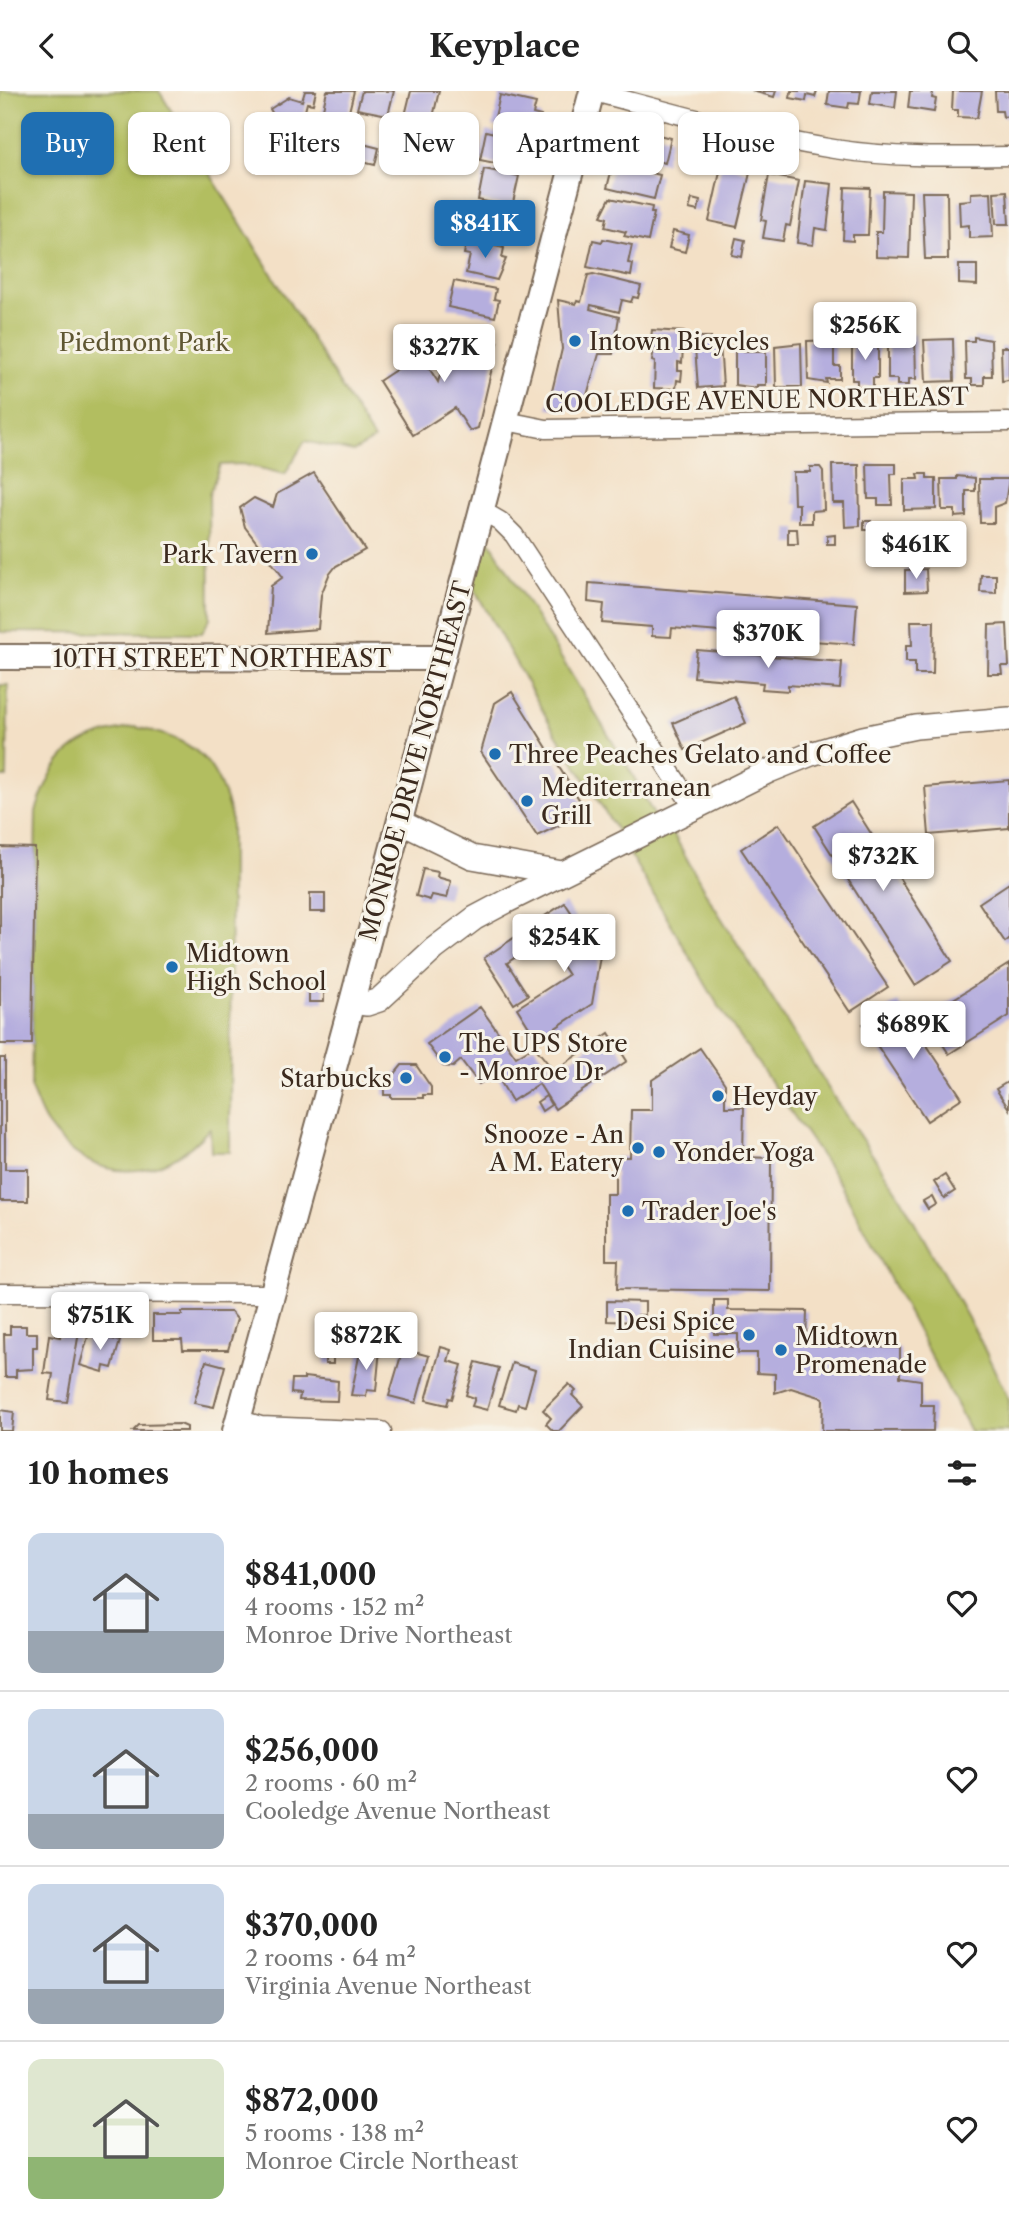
<!DOCTYPE html>
<meta charset="utf-8">
<style>
body{margin:0;font-family:"Libre Caslon Text",serif;background:#f6f6f6;color:#222;height:100vh;display:flex;flex-direction:column;font-size:26px;white-space:nowrap}
*{box-sizing:border-box;margin:0}
p{font-size:23px;color:#767676}
.icon{flex:none;width:38px;height:38px;fill:none;stroke:currentColor;stroke-width:2;stroke-linecap:round;stroke-linejoin:round}
.map{position:relative;height:1340px;overflow:hidden}
.side{display:flex;flex-direction:column;background:#fff;flex:1}
.side>*{flex:none}
.guide{position:absolute;left:21px;top:21px;width:968px;height:63px;display:flex;gap:14px}
.price{position:absolute;translate:-50% -60px;padding:0 16px;border-radius:7px;background:#fff;color:#222;font-size:23px;line-height:46px;filter:drop-shadow(0 2px 4px #0008)}
.price::after{content:'';position:absolute;left:50%;top:42px;width:21px;height:16px;margin-left:-10px;background:inherit;clip-path:polygon(0 0,100% 0,50% 100%)}
.price.current{background:#1f6fb2;color:#fff}
ul{padding:0;list-style:none}
li{display:flex;align-items:center;gap:21px;height:175px;padding:0 28px}
li+li{border-top:2px solid #e0e0e0}
li span{display:grid;place-items:center;flex:none;width:196px;height:140px;border-radius:14px;color:#555}
li>.icon{margin-inline-start:auto}
span .icon{width:84px;height:84px;fill:#fffc;stroke-width:1}
li b{font-size:30px}
h2{display:flex;justify-content:space-between;align-items:center;height:84px;padding:0 28px;font-size:30px}
.tag{padding:0 24px;border-radius:14px;background:#fff;box-shadow:0 2px 5px #0004;font-size:24px;line-height:63px}
.tag.current{background:#1f6fb2;color:#fff}
header{display:flex;justify-content:space-between;align-items:center;height:91px;padding:0 28px;background:#fff;font-size:32px;font-weight:800}
.map>svg:first-child{display:block}
.green{fill:#b2be60;stroke:#76743f;stroke-width:2}
.building{fill:#b5aede}
.lines{fill:none;stroke-linecap:round;stroke-linejoin:round}
.minor-casing{stroke:#7b6a59;stroke-width:21}
.tertiary-casing{stroke:#7b6a59;stroke-width:26}
.secondary-casing{stroke:#7b6a59;stroke-width:28}
.minor{stroke:#fff;stroke-width:18}
.tertiary{stroke:#fff;stroke-width:23}
.secondary{stroke:#fff;stroke-width:24}
.poi-dot{fill:#1f6fb2;stroke:#f7f3e8;stroke-width:2.5}
.labels{text-anchor:middle;dominant-baseline:central;stroke-width:6;stroke-linejoin:round;paint-order:stroke}
.poi-label{font-size:24px;fill:#3b2a1e;stroke:#f7f3e8;text-anchor:start}
.park-label{font-size:24px;fill:#5f5632;stroke:#f7f3e8}
.street-label{font-size:24px;fill:#3b2a1e;stroke:#f7f3e8}
</style>
<header><svg class="icon" aria-label="back" viewBox="0 0 24 24"><path d="M15 5l-7 7 7 7"/></svg>Keyplace<svg class="icon" aria-label="search" viewBox="0 0 24 24"><circle cx="10" cy="10" r="6"/><path d="M15 15l6 6"/></svg></header>
<div class="map">
<svg width="1009" height="1340" viewBox="0 0 1009 1340">
<rect width="100%" height="100%" fill="#f7f3e8"/>
<filter id="ink" filterUnits="userSpaceOnUse"><feTurbulence type="fractalNoise" baseFrequency=".0143" numOctaves="2"/><feDisplacementMap in="SourceGraphic" scale="14" xChannelSelector="R" yChannelSelector="G"/><feConvolveMatrix kernelMatrix="1 2 1 2 8 2 1 2 1" color-interpolation-filters="sRGB"/></filter>
<filter id="wash" filterUnits="userSpaceOnUse"><feTurbulence type="fractalNoise" baseFrequency=".00686" numOctaves="4" result="noise"/><feDisplacementMap in="SourceGraphic" scale="28" xChannelSelector="R" yChannelSelector="G"/><feGaussianBlur stdDeviation="1.57" result="paint"/><feColorMatrix in="noise" values="0 0 0 0 0 0 0 0 0 0 0 0 0 0 0 0 0 1.4 0 .05"/><feComposite in="paint" operator="in"/></filter>
<g filter="url(#wash)">
<rect width="100%" height="100%" fill="#f3e0c6"/>
<g class="green">
<polygon points="0,0 159,0 374,349 353,361 305,350 285,383 242,373 220,374 209,404 210,527 202,542 0,541"/>
<polygon points="484,441 631,681 656,728 621,746 553,638 471,492"/>
<polygon points="0,594 8,594 7,686 0,686"/>
<path d="M135,636C195,649 215,665 231,726L230,1061H211L210,1037C162,1093 92,1096 47,1033C40,1023 36,1009 31,998L36,720C56,661 73,647 135,636Z"/>
<polygon points="668,733 705,801 840,1016 899,1103 979,1247 1009,1309 1009,1340 970,1340 841,1094 716,911 625,755"/>
</g>
<g id="blocks">
<g class="building">
<polygon points="305,0 316,0 313,13 307,12 304,24 308,25 304,43 281,37 270,18 289,6 302,10"/>
<polygon points="327,0 354,0 347,29 343,28 341,36 320,31"/>
<polygon points="362,0 394,0 388,24 357,18"/>
<polygon points="411,0 439,0 428,48 401,41"/>
<polygon points="752,0 776,0 774,6"/>
<polygon points="791,0 817,0 815,6 807,4 806,10 790,7"/>
<polygon points="829,0 861,0 859,13 849,12 848,17 827,14"/>
<polygon points="872,0 897,0 895,17 870,13"/>
<polygon points="910,0 933,0 932,7 936,8 934,21 908,17"/>
<polygon points="953,0 982,0 977,27 958,26 958,19 952,19"/>
<polygon points="995,0 1009,0 1009,25 1003,26 1002,20 996,20"/>
<polygon points="500,4 536,12 533,23 541,25 538,41 531,39 530,43 493,35"/>
<polygon points="443,27 457,29 454,45 440,42"/>
<polygon points="641,33 652,35 650,42 671,47 665,72 625,62 627,58 619,56 623,37 639,40"/>
<polygon points="486,40 536,52 529,79 480,69"/>
<polygon points="313,49 341,58 335,78 307,70"/>
<polygon points="363,53 379,57 375,74 358,70"/>
<polygon points="722,72 750,82 737,136 709,130"/>
<polygon points="613,73 660,84 654,108 607,97"/>
<polygon points="484,78 519,85 512,116 478,109"/>
<polygon points="769,84 799,90 790,135 786,134 783,150 763,147 766,130 761,129"/>
<polygon points="805,90 832,93 827,139 815,137 813,154 797,152"/>
<polygon points="845,96 870,97 868,144 853,144 853,150 843,149"/>
<polygon points="883,100 911,101 909,167 876,166 876,141 882,141"/>
<polygon points="1007,100 1009,133 996,133 994,101"/>
<polygon points="922,101 947,101 948,168 925,168"/>
<polygon points="991,101 993,146 969,147 969,134 960,135 959,110 971,109 971,102"/>
<polygon points="610,107 652,116 651,122 654,122 648,150 624,145 626,141 605,136 607,127 601,125"/>
<polygon points="692,108 700,110 698,120 689,118"/>
<polygon points="462,115 511,129 504,154 455,138"/>
<polygon points="673,140 689,144 685,161 669,157"/>
<polygon points="736,147 745,149 742,166 732,164"/>
<polygon points="603,148 632,154 628,172 633,173 631,185 587,176 593,149 602,151"/>
<polygon points="467,149 504,157 502,167 506,168 497,189 466,182 470,164 464,163"/>
<polygon points="959,174 977,174 977,194 959,193"/>
<polygon points="593,183 641,195 638,207 633,206 631,211 622,209 619,221 591,214 590,218 619,226 613,263 599,263 583,318 548,317 562,258 558,209 576,213 577,210 581,211 588,184"/>
<polygon points="454,190 496,198 494,208 499,209 495,226 448,216"/>
<polygon points="835,213 850,213 851,230 835,230"/>
<polygon points="652,239 684,241 682,272 678,271 678,280 682,280 681,290 677,289 676,298 654,297 655,271 652,270 654,256 650,256"/>
<polygon points="453,240 498,251 478,337 470,340 455,317 413,344 379,290 420,263 438,291"/>
<polygon points="901,243 915,243 916,288 909,288 909,294 897,294 897,288 888,288 888,251 901,251"/>
<polygon points="698,246 711,246 711,254 720,253 723,295 698,297 695,256 691,256 691,252 698,251"/>
<polygon points="974,246 991,249 992,285 984,285 984,294 972,294 972,288 966,288 965,250 974,250"/>
<polygon points="953,248 954,290 926,291 924,249"/>
<polygon points="834,249 834,275 840,275 840,288 826,288 827,292 808,289 807,250"/>
<polygon points="852,249 878,249 878,287 873,287 873,296 857,296 857,289 852,289"/>
<polygon points="801,252 802,296 776,296 775,255"/>
<polygon points="1001,256 1009,256 1009,289 1002,290"/>
<polygon points="735,260 766,260 766,294 757,294 757,297 735,294"/>
<polygon points="867,373 896,373 896,383 891,383 892,414 878,414 878,408 868,408"/>
<polygon points="832,374 859,374 860,435 845,436 844,412 833,412"/>
<polygon points="810,376 820,376 823,380 824,419 812,420 812,432 799,432 799,413 794,413 793,381 810,381"/>
<polygon points="314,382 365,459 336,475 329,484 321,504 318,538 268,542 271,495 283,486 245,436 240,417 254,407 273,416 277,403"/>
<polygon points="918,383 927,383 927,388 936,388 936,418 904,419 904,388 919,388"/>
<polygon points="957,385 975,387 975,400 966,400 966,425 955,426 955,419 942,419 941,388 957,388"/>
<polygon points="979,388 1009,388 1005,412 994,416 994,432 980,432"/>
<rect x="864" y="430" width="7" height="9"/>
<polygon points="788,438 797,438 798,453 788,453"/>
<polygon points="835,444 835,453 827,453 827,445"/>
<rect x="928" y="451" width="11" height="13"/>
<polygon points="926,478 927,500 905,501 905,479"/>
<polygon points="981,484 996,484 996,502 980,501"/>
<polygon points="589,492 857,513 854,553 799,549 798,557 781,555 782,546 672,537 671,546 652,545 652,536 602,532 604,513 588,511"/>
<polygon points="911,530 934,530 933,583 915,583 915,571 906,571 906,554 912,554"/>
<polygon points="1007,533 1009,575 1001,575 1002,583 988,583 989,534"/>
<polygon points="697,559 842,571 840,598 788,594 788,600 762,598 763,592 694,586"/>
<polygon points="512,601 587,721 537,745 481,661 495,612"/>
<polygon points="734,605 746,632 685,659 673,632"/>
<polygon points="1009,689 1009,737 929,744 925,696"/>
<polygon points="851,711 952,870 915,894 814,735"/>
<polygon points="779,733 888,896 850,921 741,758"/>
<polygon points="0,756 35,757 32,953 0,953"/>
<polygon points="423,778 438,781 437,786 451,790 447,807 432,804 430,809 416,805"/>
<polygon points="1009,792 1009,848 1005,851 979,812"/>
<rect x="310" y="802" width="15" height="19"/>
<polygon points="565,812 600,865 592,913 537,949 517,917 568,884 534,832"/>
<polygon points="530,836 539,850 507,872 528,904 514,913 484,867"/>
<polygon points="1009,873 1009,925 949,963 925,926"/>
<rect x="309" y="893" width="15" height="18"/>
<polygon points="898,911 962,1007 927,1030 863,933"/>
<polygon points="480,916 516,966 534,955 554,980 609,942 627,970 555,1018 539,993 512,1010 496,983 479,993 461,969 453,976 443,975 427,953"/>
<polygon points="700,957 725,993 725,1016 744,1016 743,1066 771,1067 770,1200 617,1198 618,1169 606,1169 606,1103 615,1103 615,1066 630,1066 631,1019 652,1019 652,989"/>
<polygon points="0,967 5,967 5,1078 28,1078 28,1110 0,1110"/>
<polygon points="402,974 416,974 431,996 431,1004 423,1004 423,1007 391,1007 391,1004 384,1004 384,996"/>
<polygon points="1009,990 1009,1018 996,998"/>
<polygon points="546,1005 551,1014 542,1020 537,1011"/>
<polygon points="945,1084 955,1100 944,1107 934,1091"/>
<polygon points="932,1105 936,1113 928,1118 923,1110"/>
<polygon points="714,1209 728,1209 728,1219 807,1220 806,1254 900,1257 900,1286 921,1289 921,1314 934,1314 933,1340 822,1340 823,1307 791,1297 775,1302 775,1283 757,1282 757,1262 738,1262 738,1243 714,1243"/>
<polygon points="607,1210 645,1211 645,1224 638,1224 638,1231 607,1230"/>
<polygon points="182,1221 231,1221 237,1228 228,1259 183,1259 182,1249 153,1249 153,1224 182,1224"/>
<polygon points="10,1235 26,1235 26,1242 37,1242 37,1256 33,1256 33,1278 16,1279 16,1286 5,1286 4,1243 10,1243"/>
<polygon points="61,1238 79,1241 67,1311 49,1309 53,1283 44,1282 49,1244 60,1246"/>
<polygon points="89,1242 120,1250 112,1277 104,1275 103,1281 80,1274"/>
<polygon points="361,1256 380,1258 376,1300 367,1299 366,1305 351,1304"/>
<polygon points="441,1256 451,1259 448,1270 462,1274 452,1308 449,1307 447,1314 426,1309"/>
<polygon points="403,1258 429,1265 416,1312 389,1305"/>
<polygon points="333,1265 333,1273 325,1273 325,1266"/>
<polygon points="206,1270 225,1275 214,1316 194,1312"/>
<polygon points="476,1271 499,1277 487,1319 472,1315 475,1307 466,1304"/>
<polygon points="512,1272 535,1279 525,1315 518,1313 516,1319 499,1314"/>
<polygon points="304,1286 338,1290 337,1310 299,1309 300,1303 291,1302 292,1288 304,1288"/>
<polygon points="569,1293 576,1300 572,1304 583,1315 559,1340 553,1340 546,1333 551,1327 543,1319"/>
<polygon points="0,1319 14,1321 12,1340 0,1340"/>
<polygon points="180,1333 187,1336 187,1340 133,1340 139,1334"/>
</g>
</g>
</g>
<g filter="url(#ink)">
<use href="#blocks" fill-opacity="0" stroke="#7b6a59" stroke-width="2"/>
<g class="lines">
<defs>
<g id="minor">
<path d="M591,0C671,21 752,45 834,58C892,67 951,66 1009,65"/>
<polyline points="506,330 546,338 1009,331"/>
<polyline points="481,419 500,430 514,444 694,717"/>
<polyline points="0,1202 272,1203"/>
<polyline points="238,1328 261,1335 382,1340"/>
</g>
<g id="tertiary">
<polyline points="400,731 472,766 562,782"/>
<polyline points="352,911 367,913 379,909 434,858 475,827 507,810 769,680 811,663 863,647 916,636 1009,628"/>
</g>
<g id="secondary">
<polyline points="0,566 443,567"/>
<polyline points="235,1340 352,911 592,0"/>
</g>
</defs>
<use href="#minor" class="minor-casing"/>
<use href="#tertiary" class="tertiary-casing"/>
<use href="#secondary" class="secondary-casing"/>
<use href="#minor" class="minor"/>
<use href="#tertiary" class="tertiary"/>
<use href="#secondary" class="secondary"/>
</g>
</g>
<g class="poi-dot">
<circle cx="575" cy="250" r="7"/>
<circle cx="312" cy="463" r="7"/>
<circle cx="495" cy="663" r="7"/>
<circle cx="527" cy="710" r="7"/>
<circle cx="172" cy="876" r="7"/>
<circle cx="445" cy="966" r="7"/>
<circle cx="406" cy="987" r="7"/>
<circle cx="718" cy="1005" r="7"/>
<circle cx="638" cy="1057" r="7"/>
<circle cx="659" cy="1061" r="7"/>
<circle cx="628" cy="1120" r="7"/>
<circle cx="749" cy="1244" r="7"/>
<circle cx="781" cy="1259" r="7"/>
</g>
<g class="labels">
<g class="poi-label">
<text x="589" y="250">Intown Bicycles</text>
<text x="298" y="463" text-anchor="end">Park Tavern</text>
<text x="509" y="663">Three Peaches Gelato and Coffee</text>
<text x="541" y="696">Mediterranean<tspan x="541" dy="28">Grill</tspan></text>
<text x="186" y="862">Midtown<tspan x="186" dy="28">High School</tspan></text>
<text x="459" y="952">The UPS Store<tspan x="459" dy="28">- Monroe Dr</tspan></text>
<text x="392" y="987" text-anchor="end">Starbucks</text>
<text x="732" y="1005">Heyday</text>
<text x="624" y="1043" text-anchor="end">Snooze - An<tspan x="624" dy="28">A M. Eatery</tspan></text>
<text x="673" y="1061">Yonder Yoga</text>
<text x="642" y="1120">Trader Joe's</text>
<text x="735" y="1230" text-anchor="end">Desi Spice<tspan x="735" dy="28">Indian Cuisine</tspan></text>
<text x="795" y="1245">Midtown<tspan x="795" dy="28">Promenade</tspan></text>
</g>
<g class="park-label">
<text x="144" y="251">Piedmont Park</text>
</g>
<g class="street-label">
<text transform="translate(757 309) rotate(-1)">COOLEDGE AVENUE NORTHEAST</text>
<text x="222" y="567">10TH STREET NORTHEAST</text>
<text transform="translate(415 670) rotate(-75)">MONROE DRIVE NORTHEAST</text>
</g>
</g>
</svg>
<b class="price current" style="left:485px;top:169px">$841K</b>
<b class="price" style="left:865px;top:271px">$256K</b>
<b class="price" style="left:444px;top:293px">$327K</b>
<b class="price" style="left:916px;top:490px">$461K</b>
<b class="price" style="left:768px;top:579px">$370K</b>
<b class="price" style="left:883px;top:802px">$732K</b>
<b class="price" style="left:564px;top:883px">$254K</b>
<b class="price" style="left:913px;top:970px">$689K</b>
<b class="price" style="left:100px;top:1261px">$751K</b>
<b class="price" style="left:366px;top:1281px">$872K</b>
<div class="guide">
<a class="tag current">Buy</a>
<a class="tag">Rent</a>
<a class="tag">Filters</a>
<a class="tag">New</a>
<a class="tag">Apartment</a>
<a class="tag">House</a>
</div>
</div>
<section class="side">
<h2>10 homes<svg class="icon" aria-label="filters" viewBox="0 0 24 24"><path d="M4 7h16M4 17h16"/><circle cx="9" cy="7" r="2"/><circle cx="15" cy="17" r="2"/></svg></h2>
<ul>
<li><span style="background:linear-gradient(#c9d6e8 70%,#9aa5b1 0)"><svg class="icon" aria-label="home" viewBox="0 0 24 24"><path d="M3 11l9-7 9 7M6 9v11h12V9"/></svg></span><div><b>$841,000</b><p>4 rooms · 152 m²</p><p>Monroe Drive Northeast</p></div><svg class="icon" aria-label="heart" viewBox="0 0 24 24"><path d="M12 20l-8-8c-3-5 5-10 8-4 3-6 11-1 8 4z"/></svg></li>
<li><span style="background:linear-gradient(#c9d6e8 75%,#9aa5b1 0)"><svg class="icon" aria-label="home" viewBox="0 0 24 24"><path d="M3 11l9-7 9 7M6 9v11h12V9"/></svg></span><div><b>$256,000</b><p>2 rooms · 60 m²</p><p>Cooledge Avenue Northeast</p></div><svg class="icon" aria-label="heart" viewBox="0 0 24 24"><path d="M12 20l-8-8c-3-5 5-10 8-4 3-6 11-1 8 4z"/></svg></li>
<li><span style="background:linear-gradient(#c9d6e8 75%,#9aa5b1 0)"><svg class="icon" aria-label="home" viewBox="0 0 24 24"><path d="M3 11l9-7 9 7M6 9v11h12V9"/></svg></span><div><b>$370,000</b><p>2 rooms · 64 m²</p><p>Virginia Avenue Northeast</p></div><svg class="icon" aria-label="heart" viewBox="0 0 24 24"><path d="M12 20l-8-8c-3-5 5-10 8-4 3-6 11-1 8 4z"/></svg></li>
<li><span style="background:linear-gradient(#dfe7d0 70%,#8fb573 0)"><svg class="icon" aria-label="home" viewBox="0 0 24 24"><path d="M3 11l9-7 9 7M6 9v11h12V9"/></svg></span><div><b>$872,000</b><p>5 rooms · 138 m²</p><p>Monroe Circle Northeast</p></div><svg class="icon" aria-label="heart" viewBox="0 0 24 24"><path d="M12 20l-8-8c-3-5 5-10 8-4 3-6 11-1 8 4z"/></svg></li>
</ul>
</section>
